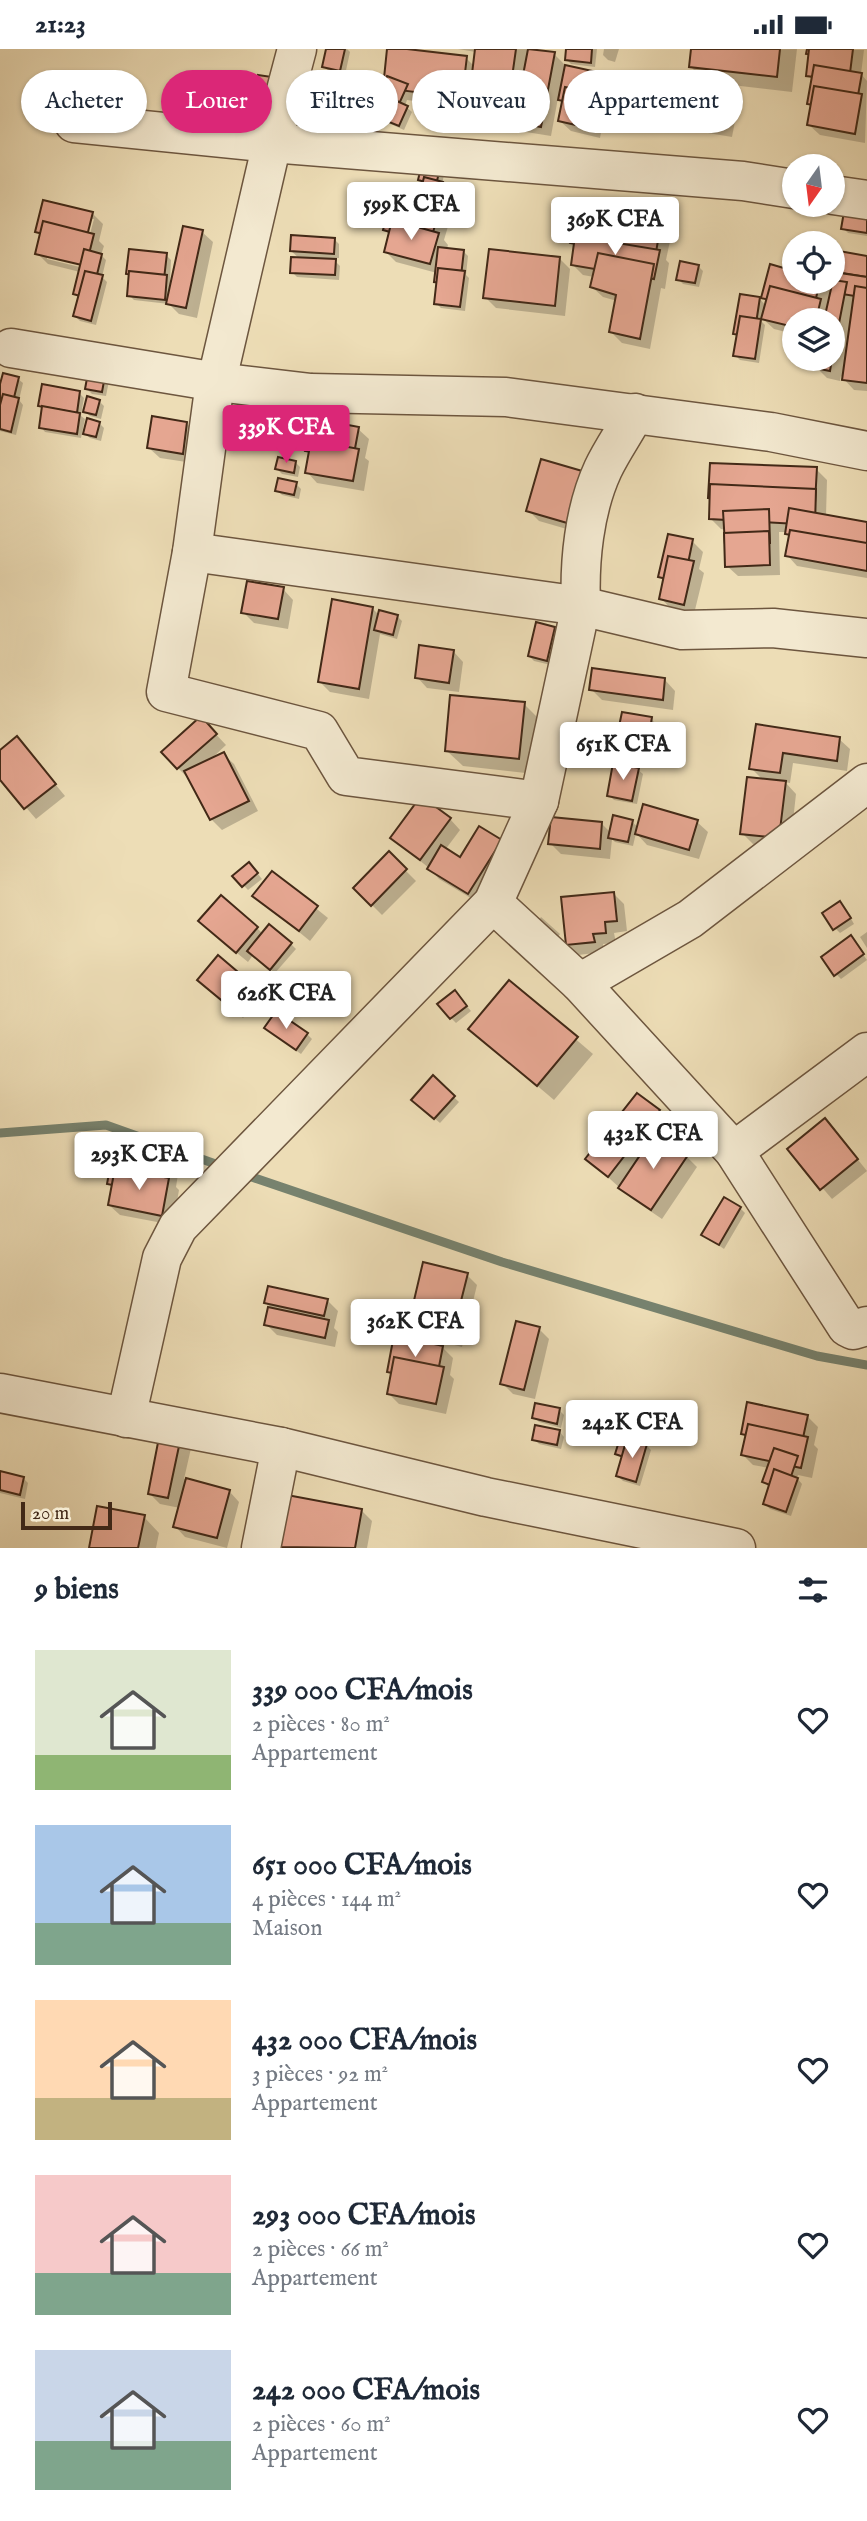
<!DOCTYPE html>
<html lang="fr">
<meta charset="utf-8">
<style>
body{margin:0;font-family:"IM FELL English",serif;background:#f2f2f3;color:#1f2937;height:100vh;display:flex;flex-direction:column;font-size:26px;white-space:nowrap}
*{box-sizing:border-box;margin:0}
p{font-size:23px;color:#747a83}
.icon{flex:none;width:38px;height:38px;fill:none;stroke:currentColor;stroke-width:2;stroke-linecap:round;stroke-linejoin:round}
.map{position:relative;height:1499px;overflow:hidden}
.sheet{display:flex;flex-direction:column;background:#fff;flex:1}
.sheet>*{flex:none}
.top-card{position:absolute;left:21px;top:21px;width:826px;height:63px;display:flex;gap:14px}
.needle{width:46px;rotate:194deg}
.fabs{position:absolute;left:782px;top:105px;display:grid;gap:14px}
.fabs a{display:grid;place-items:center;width:63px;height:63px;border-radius:50%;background:#fff;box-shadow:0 2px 5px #0004;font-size:35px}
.scale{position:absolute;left:21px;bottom:18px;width:91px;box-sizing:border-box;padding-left:7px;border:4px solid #422917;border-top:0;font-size:19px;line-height:24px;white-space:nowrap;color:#422917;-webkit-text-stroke:5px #f3e9d0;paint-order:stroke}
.price{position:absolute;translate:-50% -60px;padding:0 16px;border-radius:7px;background:#fff;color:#222;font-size:23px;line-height:46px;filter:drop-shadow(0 2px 4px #0008)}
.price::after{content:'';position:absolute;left:50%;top:42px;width:21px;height:16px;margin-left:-10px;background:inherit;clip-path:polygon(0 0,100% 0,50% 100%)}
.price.on{background:#db2777;color:#fff}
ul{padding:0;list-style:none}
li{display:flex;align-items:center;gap:21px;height:175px;padding:0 35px}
li span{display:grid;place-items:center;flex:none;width:196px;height:140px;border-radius:0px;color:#555}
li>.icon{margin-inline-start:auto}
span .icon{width:84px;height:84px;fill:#fffc;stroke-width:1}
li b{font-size:30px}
h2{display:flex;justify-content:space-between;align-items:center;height:84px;padding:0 35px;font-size:30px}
.chip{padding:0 24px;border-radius:32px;background:#fff;box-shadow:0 2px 5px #0004;font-size:24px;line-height:63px}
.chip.on{background:#db2777;color:#fff}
.status{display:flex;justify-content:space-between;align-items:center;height:49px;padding:0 35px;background:#fff;direction:ltr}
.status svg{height:19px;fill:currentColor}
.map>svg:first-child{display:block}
.shadow{fill:#0003;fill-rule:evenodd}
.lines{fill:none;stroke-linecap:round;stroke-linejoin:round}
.stream{stroke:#77826e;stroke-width:9}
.building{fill:#e5a691;stroke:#422917;stroke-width:2}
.minor-casing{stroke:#6d563f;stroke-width:41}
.minor{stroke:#f3e9d0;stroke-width:38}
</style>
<div class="status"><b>21:23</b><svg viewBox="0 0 49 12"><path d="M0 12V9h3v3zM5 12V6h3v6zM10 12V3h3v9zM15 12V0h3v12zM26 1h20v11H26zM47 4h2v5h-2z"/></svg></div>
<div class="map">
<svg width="867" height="1499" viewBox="0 0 867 1499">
<rect width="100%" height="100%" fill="#edddb6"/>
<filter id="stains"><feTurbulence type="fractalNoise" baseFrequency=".00286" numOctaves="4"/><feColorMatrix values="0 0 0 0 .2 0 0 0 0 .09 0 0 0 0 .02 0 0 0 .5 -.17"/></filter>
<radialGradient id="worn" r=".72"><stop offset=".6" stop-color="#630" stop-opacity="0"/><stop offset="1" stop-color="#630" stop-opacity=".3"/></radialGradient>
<g class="shadow">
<polygon points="328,0 347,0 350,3 345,26 329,22 324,18"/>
<polygon points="389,0 466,9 475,18 476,3 458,0 527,0 529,2 554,5 565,16 564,18 596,25 606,35 603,53 606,57 600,89 571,82 560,72 564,54 558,49 551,87 526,83 517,74 517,81 479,76 468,65 469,59 407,51 405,57 412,63 404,81 386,73 381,68 387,53 380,47"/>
<polygon points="568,0 597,0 595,18 571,15 566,10"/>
<polygon points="604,0 619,0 615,13 608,11 603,6"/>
<polygon points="692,0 797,0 792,43 706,33 690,17"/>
<polygon points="808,0 864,1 861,25 867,32 865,94 820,86 809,76 812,58 809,54 813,31 808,26 810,7"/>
<polygon points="271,30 262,69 257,64 260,49 265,50 257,42"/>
<polygon points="727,46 738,57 732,88 696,82 685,71"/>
<polygon points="446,117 442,135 447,139 441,161 434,159 449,174 444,191 448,196 447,200 463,202 468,207 466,226 469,229 465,262 441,259 436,254 438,235 435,233 437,224 396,213 386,203 390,186 385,181 429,161 420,152 424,135 420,131"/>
<polygon points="867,141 867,187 848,184 843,179 846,161"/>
<path d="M93,165L103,175L99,192L104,197L101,206L106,211L102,228L107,233L96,276L80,272L75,267L79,249L75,245L80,223L48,215L37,204L41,187L37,182ZM90,170H94L88,192L85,191ZM47,206L89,216L88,220L47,210Z"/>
<polygon points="659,181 670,192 666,211 669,214 665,240 661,239 650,300 622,294 611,283 617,252 603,248 592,238 594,228 583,226 572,215 575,197 572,194"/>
<polygon points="202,183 213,193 197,269 179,265 169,255 134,251 129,246 166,206 171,211 170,234 172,234"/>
<polygon points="334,190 339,195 339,209 332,209 340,217 339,231 297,228 292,223 300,210 291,202"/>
<polygon points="559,209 570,220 565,267 496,259 485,248"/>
<polygon points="867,209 867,342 854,341 841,327 840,332 827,329 817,319 818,310 833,310 833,271 794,271 794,285 774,280 762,269 762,273 765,276 759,314 740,311 735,306 738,287 735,284 760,250 766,257 768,252 763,248 771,218 794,223 794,233 823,233 832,242 840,234 841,225 838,222"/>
<polygon points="698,217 703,222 699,238 683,235 678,230"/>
<polygon points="114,307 106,347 92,345 87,340"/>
<polygon points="18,330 23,334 19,351 23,356 16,386 0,382 0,342"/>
<polygon points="79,344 84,349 82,360 99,352 104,357 101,370 90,367 82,360 81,367 85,370 81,389 45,383 41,378 44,360 40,357"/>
<polygon points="99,374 104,379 101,392 90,389 83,383"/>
<polygon points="186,374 197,385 193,414 160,409 149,399"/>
<polygon points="358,380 369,390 365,409 369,412 364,442 317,434 307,423 310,405 307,401"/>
<polygon points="295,413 300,418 298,428 282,425 277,420"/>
<polygon points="542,413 584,485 539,472 528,461"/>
<polygon points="816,420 827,431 826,467 867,475 867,529 797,517 787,506 790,488 787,483 779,483 780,526 738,527 727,517 726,481 721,480 711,470"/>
<polygon points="296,435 301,440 299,450 282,446 277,441"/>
<polygon points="692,492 703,503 699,520 704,524 694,565 671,560 661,549 665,532 660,528"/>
<polygon points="283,540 293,551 288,580 254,574 243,563"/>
<polygon points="372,559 379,566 397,567 402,572 397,590 380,585 369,650 330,643 320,633"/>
<polygon points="554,579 559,584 551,616 534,612 529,607"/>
<polygon points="453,602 463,613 459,643 427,639 417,628"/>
<polygon points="665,631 675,642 673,661 602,651 591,640"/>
<polygon points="524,655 539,670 534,725 463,717 447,702"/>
<polygon points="651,670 656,675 652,697 624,691 619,686"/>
<polygon points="757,677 839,690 850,700 847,722 793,714 790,734 785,733 796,745 790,799 753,795 742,784 763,731 751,719"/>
<polygon points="211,680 226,696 211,710 223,705 234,715 258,762 222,781 211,770 188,729 178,719"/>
<polygon points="17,689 65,747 36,770 0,728 0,703"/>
<polygon points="638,721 643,725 637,755 614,751 609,746"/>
<polygon points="450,770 460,781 445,801 460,810 501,792 479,854 439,830 429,819 392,789"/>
<polygon points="632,773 639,779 697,773 708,783 699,810 647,796 636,784 633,797 615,793 612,790 610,810 561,805 550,794 601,774 611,784"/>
<polygon points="389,805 416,832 382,866 355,839"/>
<polygon points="254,820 262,830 248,841 235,827"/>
<polygon points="272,824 328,869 310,892 255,847"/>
<polygon points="613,844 624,855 627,882 614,884 616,894 603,895 604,903 578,906 568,895"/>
<polygon points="845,859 854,875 840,884 835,879"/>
<polygon points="541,868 560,885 554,893 535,877"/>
<polygon points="257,879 263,885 291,895 296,900 275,924 253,906 248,913 211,883"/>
<polygon points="867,883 867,899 860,888"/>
<polygon points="855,894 867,911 841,930 836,925"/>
<polygon points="219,909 262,947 243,969 210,942"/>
<polygon points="509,933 593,1005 554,1051 470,980"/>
<polygon points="459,948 471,962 456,974 451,969"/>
<polygon points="271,984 307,985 312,990 301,1005"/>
<polygon points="433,1029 459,1053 440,1074 418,1055"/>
<polygon points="637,1046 669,1073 658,1088 687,1108 697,1118 662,1170 631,1149 588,1110"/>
<polygon points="835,1082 867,1122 832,1150 789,1100"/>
<polygon points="168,1109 179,1119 176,1138 179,1141 173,1176 120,1166 109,1156 113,1138 109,1134"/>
<polygon points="740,1159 745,1164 724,1200 704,1186"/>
<polygon points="467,1226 477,1236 462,1298 420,1287 409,1277"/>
<polygon points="327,1251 338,1262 334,1279 338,1283 335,1298 277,1286 266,1275 270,1258 266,1254"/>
<polygon points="539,1280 549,1290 535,1350 513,1345 502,1334"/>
<polygon points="442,1298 453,1309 450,1326 454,1330 446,1365 399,1355 388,1344 392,1326 389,1322"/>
<polygon points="559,1361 564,1366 561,1379 539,1373 534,1368"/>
<polygon points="807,1367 818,1378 814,1396 818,1400 812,1429 798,1426 797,1429 802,1435 791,1467 770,1460 765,1455 770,1439 764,1433 769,1419 753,1416 743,1406 747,1388 742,1384"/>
<polygon points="647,1374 652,1379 646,1396 651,1401 640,1437 623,1432 618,1427 623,1410 617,1405"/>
<polygon points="163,1380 192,1395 184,1430 229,1442 239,1453 227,1499 185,1488 175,1477 180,1459 160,1455 150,1445"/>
<polygon points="560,1383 564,1388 561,1400 539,1395 534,1390"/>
<polygon points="0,1424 23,1429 28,1434 25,1450 0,1444"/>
<polygon points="99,1459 144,1468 159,1484 156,1499 90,1499"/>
<polygon points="361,1461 372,1472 367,1499 280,1498"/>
</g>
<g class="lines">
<g class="stream">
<polyline points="0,1084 106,1076 224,1118"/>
<polyline points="243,1125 502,1213 817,1307 867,1316"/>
</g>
</g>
<g class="building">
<polygon points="326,0 345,0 340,22 322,18"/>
<polygon points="387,0 407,0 467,7 462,49 383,39"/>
<polygon points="475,0 516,0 506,71 467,66"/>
<polygon points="528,0 555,3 541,78 514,73"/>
<polygon points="566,0 592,0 591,14 565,11"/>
<polygon points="691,0 780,0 777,28 689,18"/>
<polygon points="807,0 850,0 849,10 806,5"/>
<polygon points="809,0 853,0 849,32 806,27"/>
<polygon points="565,16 597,23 589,57 558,51"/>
<polygon points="814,16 862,24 855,63 807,55"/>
<polygon points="258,26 272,28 269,45 255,42"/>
<polygon points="387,27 408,35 399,55 378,47"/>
<polygon points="689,37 728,44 722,79 683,72"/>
<polygon points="814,37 862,45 855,85 807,76"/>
<polygon points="565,38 596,44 589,79 558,72"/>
<polygon points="388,48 408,57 399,77 379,69"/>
<polygon points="424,106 442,111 436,136 418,131"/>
<polygon points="424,128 443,133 436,157 418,153"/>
<polygon points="392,149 439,162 430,194 383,181"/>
<polygon points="43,151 93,163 85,195 35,183"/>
<polygon points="845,157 867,161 867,184 841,180"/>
<polygon points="575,165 660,180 655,209 570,194"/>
<polygon points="392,171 439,184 430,215 384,203"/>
<polygon points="43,172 94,185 86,217 35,205"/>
<polygon points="183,177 203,181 186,259 166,255"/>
<polygon points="291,186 335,189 334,205 290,202"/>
<polygon points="575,187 660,201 654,230 571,216"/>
<polygon points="438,198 464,201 460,236 434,233"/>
<polygon points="84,200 102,205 91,250 73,245"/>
<polygon points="129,200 167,204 164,230 126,225"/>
<polygon points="489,200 560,208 555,257 483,249"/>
<polygon points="839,202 867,207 867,228 836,223"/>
<polygon points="598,204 654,215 640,290 609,283 616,246 590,238"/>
<polygon points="291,208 336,210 335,226 290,224"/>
<polygon points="680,212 699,216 695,234 676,231"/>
<polygon points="770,215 794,222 794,233 820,233 813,261 761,249"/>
<polygon points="438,219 465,222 460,258 434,255"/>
<polygon points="85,222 103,226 91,272 73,267"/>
<polygon points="129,222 167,226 165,251 127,247"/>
<polygon points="840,224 867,228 867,249 836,244"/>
<polygon points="833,231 847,233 833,305 833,271 824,271"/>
<polygon points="770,237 821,250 816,271 794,271 794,278 761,270"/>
<polygon points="855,237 867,239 867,334 842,331"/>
<polygon points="740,245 760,248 754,288 733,285"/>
<polygon points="740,267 761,270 755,310 733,307"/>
<polygon points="93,297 110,300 102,343 85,340"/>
<polygon points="817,310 832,310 830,322 815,319"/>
<polygon points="3,324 19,328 11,361 0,359 0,335"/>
<polygon points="42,335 80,342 77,364 38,357"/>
<polygon points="3,345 19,349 11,383 0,380 0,356"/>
<polygon points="87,347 100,351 96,366 83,363"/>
<polygon points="42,357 80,364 77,385 39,379"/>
<polygon points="152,367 187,373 183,405 147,399"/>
<polygon points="87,369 100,373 96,388 83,385"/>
<polygon points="311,369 359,378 353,410 305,402"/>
<polygon points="311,391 359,400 353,432 305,424"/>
<polygon points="278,408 296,412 294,424 275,420"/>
<polygon points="541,410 589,424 574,476 526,462"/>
<polygon points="710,414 817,418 815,454 708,449"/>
<polygon points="278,429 297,433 294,446 275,442"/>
<polygon points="710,435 816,440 815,476 709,470"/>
<polygon points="789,459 867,473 867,500 785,485"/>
<polygon points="769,460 770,494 725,496 723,462"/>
<polygon points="790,481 867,494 867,522 785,507"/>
<polygon points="769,482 770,516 725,518 724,484"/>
<polygon points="668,485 693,490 684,534 658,528"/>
<polygon points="668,507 694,512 684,556 659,550"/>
<polygon points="247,532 284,538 278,570 241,564"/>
<polygon points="332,550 373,558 359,640 318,633"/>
<polygon points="379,561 398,566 393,586 374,581"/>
<polygon points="536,573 555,578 547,612 528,607"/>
<polygon points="419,596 454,601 449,634 415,629"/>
<polygon points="592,619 665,629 663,651 589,641"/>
<polygon points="450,646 525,653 519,710 445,702"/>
<polygon points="622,663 652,668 648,693 617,687"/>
<polygon points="201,667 217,685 177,720 161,703"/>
<polygon points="756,675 840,688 837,712 783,704 780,724 749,720"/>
<polygon points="17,687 56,735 24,760 0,731 0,701"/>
<polygon points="224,703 249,752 210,771 184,722"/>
<polygon points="613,714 639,719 632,752 607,747"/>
<polygon points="747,728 786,732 779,789 740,785"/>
<polygon points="421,747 451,769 420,811 390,789"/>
<polygon points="643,755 698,771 689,801 635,785"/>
<polygon points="613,766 633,771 628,793 608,789"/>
<polygon points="551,768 602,773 600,800 548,795"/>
<polygon points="479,777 502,791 468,845 427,820 441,796 460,808"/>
<polygon points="389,802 407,820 371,857 353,839"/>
<polygon points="249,813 258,824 242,838 232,827"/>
<polygon points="272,822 318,857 299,882 252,847"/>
<polygon points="614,843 617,872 605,873 606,884 593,885 595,893 566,896 561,848"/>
<polygon points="221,846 258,878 236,904 198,872"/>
<polygon points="840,852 851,869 833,881 822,864"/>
<polygon points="269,875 292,894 270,921 247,902"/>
<polygon points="851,886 864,905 834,927 821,908"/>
<polygon points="218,906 252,935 232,960 197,931"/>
<polygon points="509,931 578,988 537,1037 468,980"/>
<polygon points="455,941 467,957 450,970 437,955"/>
<polygon points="276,962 308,984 296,1001 264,979"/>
<polygon points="433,1026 455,1047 434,1070 411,1051"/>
<polygon points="637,1044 660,1061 608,1128 585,1110"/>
<polygon points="825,1069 858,1110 820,1141 787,1100"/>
<polygon points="655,1084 688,1106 651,1161 618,1139"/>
<polygon points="114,1097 169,1107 162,1145 107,1135"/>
<polygon points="115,1119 169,1129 162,1167 108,1156"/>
<polygon points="724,1148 741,1158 719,1196 701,1186"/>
<polygon points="423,1213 468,1224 452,1288 408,1277"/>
<polygon points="268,1237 328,1250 324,1267 264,1254"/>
<polygon points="268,1258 329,1271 325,1289 264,1276"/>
<polygon points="516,1272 540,1278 524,1341 500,1335"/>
<polygon points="394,1286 443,1297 436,1333 387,1323"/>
<polygon points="394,1308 444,1318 436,1355 387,1345"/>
<polygon points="747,1353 808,1366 801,1398 741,1385"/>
<polygon points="535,1354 560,1359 557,1375 532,1369"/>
<polygon points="627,1367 648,1373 636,1412 615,1405"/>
<polygon points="748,1375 808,1388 801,1419 741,1406"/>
<polygon points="535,1376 560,1381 557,1396 532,1391"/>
<polygon points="161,1378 182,1383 168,1449 148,1445"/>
<polygon points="627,1389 647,1395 636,1433 616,1427"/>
<polygon points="774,1399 798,1407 786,1442 762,1433"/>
<polygon points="774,1420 798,1429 786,1463 763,1455"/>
<polygon points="0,1422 24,1428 20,1446 0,1441"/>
<polygon points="186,1429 230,1441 217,1489 173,1478"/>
<polygon points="287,1446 362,1460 355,1499 278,1498"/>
<polygon points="97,1457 145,1466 138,1499 89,1499"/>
</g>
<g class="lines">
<defs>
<g id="minor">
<polyline points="297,0 272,94 213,348 192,503 166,643 319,682 346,727 539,752"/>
<polyline points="74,74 272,94 743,132 794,140"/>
<polyline points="833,146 867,151"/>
<polyline points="11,299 217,333 311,344 506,348 771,383 867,402"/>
<polyline points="192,503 581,557 682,581 773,579 867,589"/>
<polyline points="493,854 580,934 734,1102 847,1278 853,1281 867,1277"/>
<polyline points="580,934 690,870 867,734"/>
<polyline points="734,1102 867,1003"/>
<polyline points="0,1344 281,1398 486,1448 736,1499"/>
<path d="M126,1369L162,1209L178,1178L493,854L539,752L581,557C579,513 584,461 603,420C612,401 625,383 635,364"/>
<polyline points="261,1499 281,1398"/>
</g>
</defs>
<use href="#minor" class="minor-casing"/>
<use href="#minor" class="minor"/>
</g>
<rect width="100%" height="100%" filter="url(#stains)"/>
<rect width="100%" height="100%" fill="url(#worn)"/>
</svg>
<div class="fabs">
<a><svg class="needle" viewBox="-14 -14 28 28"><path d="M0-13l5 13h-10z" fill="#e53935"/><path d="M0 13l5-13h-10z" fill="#747a83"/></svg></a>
<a><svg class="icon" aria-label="locate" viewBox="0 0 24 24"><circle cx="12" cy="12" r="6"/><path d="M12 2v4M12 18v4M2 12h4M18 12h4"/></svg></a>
<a><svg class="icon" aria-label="layers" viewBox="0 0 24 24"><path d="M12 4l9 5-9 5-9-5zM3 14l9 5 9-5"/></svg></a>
</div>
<div class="scale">20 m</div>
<b class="price" style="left:411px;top:193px">599K CFA</b>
<b class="price" style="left:615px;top:208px">369K CFA</b>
<b class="price on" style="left:286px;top:416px">339K CFA</b>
<b class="price" style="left:623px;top:733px">651K CFA</b>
<b class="price" style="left:286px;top:982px">626K CFA</b>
<b class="price" style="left:653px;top:1122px">432K CFA</b>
<b class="price" style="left:139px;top:1143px">293K CFA</b>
<b class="price" style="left:415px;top:1310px">362K CFA</b>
<b class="price" style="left:632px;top:1411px">242K CFA</b>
<div class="top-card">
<a class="chip">Acheter</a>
<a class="chip on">Louer</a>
<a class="chip">Filtres</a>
<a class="chip">Nouveau</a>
<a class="chip">Appartement</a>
</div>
</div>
<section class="sheet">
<h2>9 biens<svg class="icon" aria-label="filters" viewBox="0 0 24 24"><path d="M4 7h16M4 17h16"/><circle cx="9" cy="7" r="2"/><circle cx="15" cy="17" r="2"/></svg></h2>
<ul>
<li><span style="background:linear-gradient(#dfe7d0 75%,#8fb573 0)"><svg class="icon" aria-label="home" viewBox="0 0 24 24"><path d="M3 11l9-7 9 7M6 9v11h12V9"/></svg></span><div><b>339 000 CFA/mois</b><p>2 pièces · 80 m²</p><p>Appartement</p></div><svg class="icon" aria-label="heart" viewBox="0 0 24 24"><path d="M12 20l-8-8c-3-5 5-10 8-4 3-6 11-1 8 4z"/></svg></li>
<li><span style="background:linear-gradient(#a9c7e8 70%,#7fa58c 0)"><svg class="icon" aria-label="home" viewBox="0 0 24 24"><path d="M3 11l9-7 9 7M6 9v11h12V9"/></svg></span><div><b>651 000 CFA/mois</b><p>4 pièces · 144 m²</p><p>Maison</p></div><svg class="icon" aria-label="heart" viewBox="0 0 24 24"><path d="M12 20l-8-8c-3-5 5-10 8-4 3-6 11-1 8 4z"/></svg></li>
<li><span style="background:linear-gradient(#ffd9b3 70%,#c2b280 0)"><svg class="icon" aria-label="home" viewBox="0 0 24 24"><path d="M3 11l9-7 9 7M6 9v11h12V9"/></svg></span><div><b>432 000 CFA/mois</b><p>3 pièces · 92 m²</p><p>Appartement</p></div><svg class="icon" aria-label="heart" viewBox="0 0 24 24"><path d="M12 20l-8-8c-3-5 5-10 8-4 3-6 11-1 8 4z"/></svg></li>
<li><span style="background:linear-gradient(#f6c9c9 70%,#7fa58c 0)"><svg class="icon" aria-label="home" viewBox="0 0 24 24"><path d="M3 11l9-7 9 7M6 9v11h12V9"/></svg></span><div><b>293 000 CFA/mois</b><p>2 pièces · 66 m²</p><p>Appartement</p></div><svg class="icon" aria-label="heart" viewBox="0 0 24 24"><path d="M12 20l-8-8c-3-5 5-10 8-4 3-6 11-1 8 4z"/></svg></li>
<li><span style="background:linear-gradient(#c9d6e8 65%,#7fa58c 0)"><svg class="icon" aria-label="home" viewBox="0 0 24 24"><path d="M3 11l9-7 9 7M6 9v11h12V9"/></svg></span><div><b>242 000 CFA/mois</b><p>2 pièces · 60 m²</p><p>Appartement</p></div><svg class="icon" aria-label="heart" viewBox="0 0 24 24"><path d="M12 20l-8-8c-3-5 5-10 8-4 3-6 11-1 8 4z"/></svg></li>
</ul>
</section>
